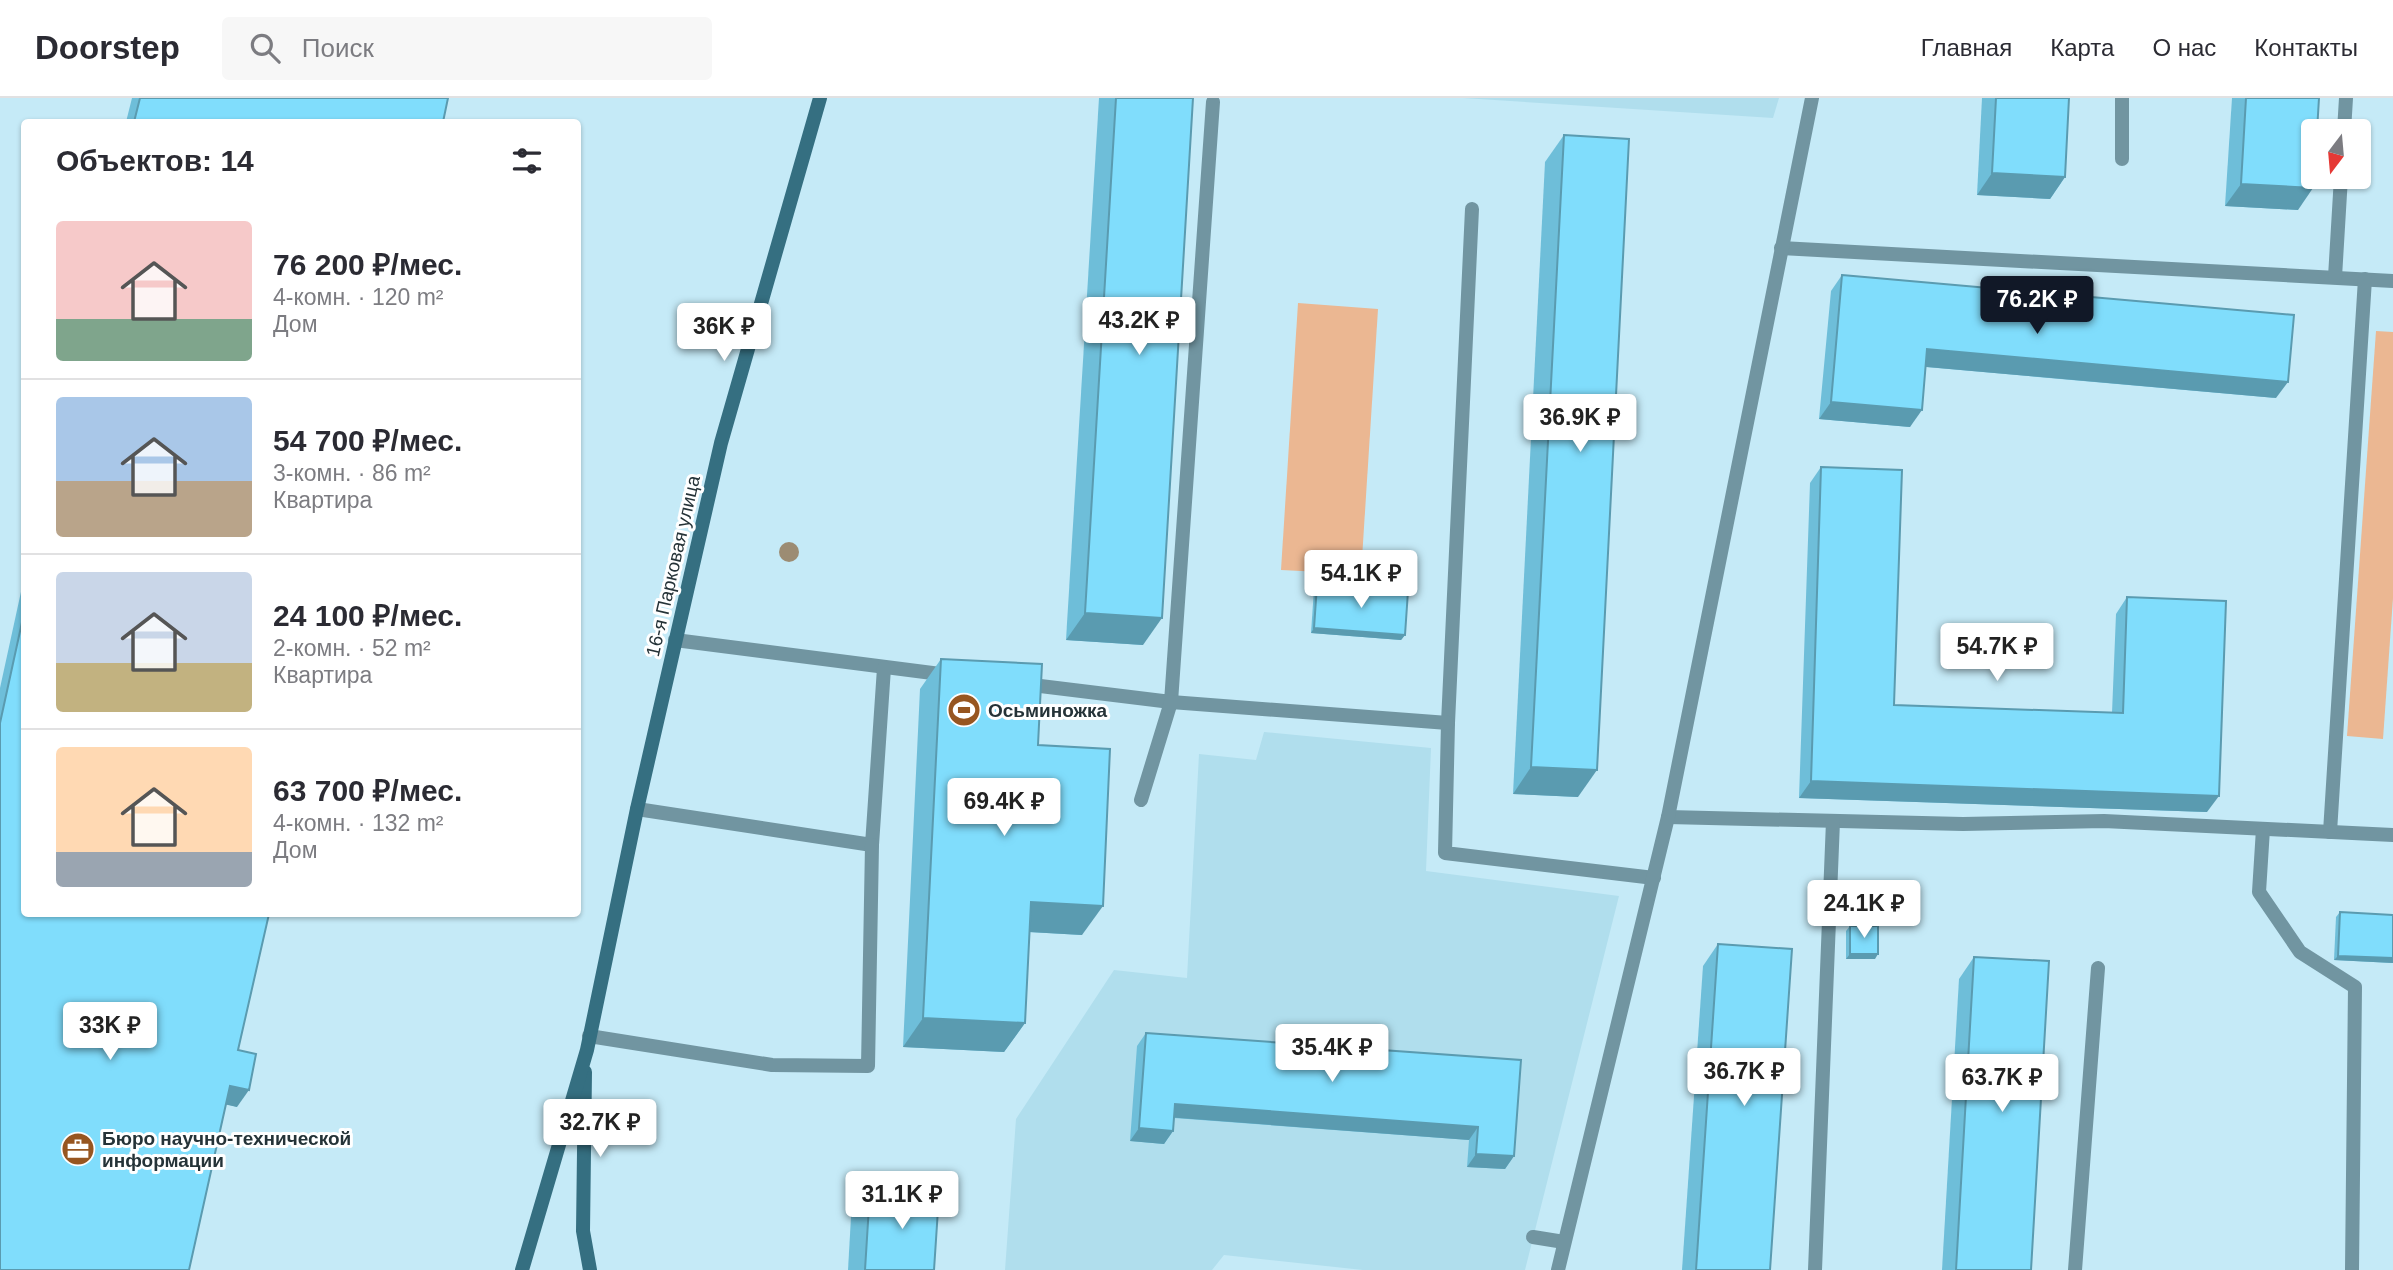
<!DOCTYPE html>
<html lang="ru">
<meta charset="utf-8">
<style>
body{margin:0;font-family:Arial,sans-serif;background:#f7f7f7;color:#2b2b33;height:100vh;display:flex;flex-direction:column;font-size:26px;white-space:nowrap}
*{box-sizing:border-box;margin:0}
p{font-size:23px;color:#7c7c81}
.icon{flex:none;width:38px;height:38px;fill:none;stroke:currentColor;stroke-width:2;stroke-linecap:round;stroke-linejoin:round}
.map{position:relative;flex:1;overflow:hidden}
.panel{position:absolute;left:21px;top:21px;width:560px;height:798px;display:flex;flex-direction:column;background:#fff;border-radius:7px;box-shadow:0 2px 5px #0004}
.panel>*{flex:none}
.needle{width:46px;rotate:196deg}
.fabs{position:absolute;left:2301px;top:21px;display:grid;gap:14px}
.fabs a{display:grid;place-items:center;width:70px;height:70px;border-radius:7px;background:#fff;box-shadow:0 2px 5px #0004;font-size:35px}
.price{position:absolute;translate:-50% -60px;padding:0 16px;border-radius:7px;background:#fff;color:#222;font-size:23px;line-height:46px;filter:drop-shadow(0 2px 4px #0008)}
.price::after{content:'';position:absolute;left:50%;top:42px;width:21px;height:16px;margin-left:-10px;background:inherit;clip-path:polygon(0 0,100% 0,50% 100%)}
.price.selected{background:#111827;color:#fff}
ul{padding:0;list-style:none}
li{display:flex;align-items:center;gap:21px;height:175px;padding:0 35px}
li+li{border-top:2px solid #e1e1e2}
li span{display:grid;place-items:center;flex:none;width:196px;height:140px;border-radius:7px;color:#555}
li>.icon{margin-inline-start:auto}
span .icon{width:84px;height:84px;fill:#fffc;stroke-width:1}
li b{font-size:30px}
h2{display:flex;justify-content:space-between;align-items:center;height:84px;padding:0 35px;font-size:30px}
header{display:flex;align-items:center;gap:42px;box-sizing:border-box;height:98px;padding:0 35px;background:#fff;border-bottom:2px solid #e1e1e2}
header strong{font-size:33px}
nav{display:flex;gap:38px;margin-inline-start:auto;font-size:24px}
.search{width:490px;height:63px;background:#f7f7f7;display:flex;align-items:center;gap:18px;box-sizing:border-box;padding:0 24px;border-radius:7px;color:#7c7c81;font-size:26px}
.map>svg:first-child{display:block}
.built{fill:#b0deed}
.green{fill:#ebb792}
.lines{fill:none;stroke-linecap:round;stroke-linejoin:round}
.service{stroke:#7195a1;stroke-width:14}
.secondary{stroke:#356f81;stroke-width:14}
.tree{fill:#9c8c73}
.wall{fill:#6ebed9}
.shaded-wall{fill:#5a9bb0}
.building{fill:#80ddfc;stroke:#5a9bb0;stroke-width:2}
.labels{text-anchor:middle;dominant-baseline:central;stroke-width:6;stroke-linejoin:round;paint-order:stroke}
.street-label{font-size:19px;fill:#253338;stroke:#fff}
.poi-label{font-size:19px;font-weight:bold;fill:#253338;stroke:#fff;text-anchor:start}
</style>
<header>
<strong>Doorstep</strong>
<div class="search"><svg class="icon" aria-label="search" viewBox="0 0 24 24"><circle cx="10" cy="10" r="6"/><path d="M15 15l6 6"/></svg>Поиск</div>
<nav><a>Главная</a><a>Карта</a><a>О нас</a><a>Контакты</a></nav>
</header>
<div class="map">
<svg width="2393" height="1172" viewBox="0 0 2393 1172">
<rect width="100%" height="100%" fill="#c5eaf7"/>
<g class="built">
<polygon points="1463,0 1779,0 1773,20"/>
<polygon points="1264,634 1431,650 1426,773 1619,798 1525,1172 1363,1172 1224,1157 1212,1172 1005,1172 1016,1021 1114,872 1187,880 1199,656 1256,662"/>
</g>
<g class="green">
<polygon points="1298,205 1378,211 1361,476 1281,472"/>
<polygon points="2376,233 2393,234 2393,500 2383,641 2347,638"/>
</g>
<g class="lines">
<g class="service">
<polyline points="2122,0 2122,61"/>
<polyline points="2344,33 2346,0"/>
<polyline points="1472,111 1448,625 1445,755 1654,780"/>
<polyline points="1781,150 2393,183"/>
<polyline points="2335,179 2341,79"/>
<polyline points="675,542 948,577"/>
<polyline points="1024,586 1171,604 1213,4"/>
<polyline points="1141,702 1171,604 1448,625"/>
<polyline points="637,711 872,747 884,570"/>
<polyline points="1668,719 1963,726 2104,723 2393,737"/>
<polyline points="2263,731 2259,794 2300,854 2355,889 2352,1172"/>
<polyline points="2330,734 2365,181"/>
<polyline points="589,938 772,967 868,968 872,747"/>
<polyline points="1533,1139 1564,1144"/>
<polyline points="1558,1172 1668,719 1812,0"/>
<polyline points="1815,1172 1833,723"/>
<polyline points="2075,1172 2098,870"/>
</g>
<g class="secondary">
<polyline points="585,974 583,1133 590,1172"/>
<polyline points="522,1172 587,952 637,711 721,345 820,0"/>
</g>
</g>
<circle class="tree" cx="789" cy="454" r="10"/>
<g class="wall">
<polygon points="132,0 448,0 443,24 126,24"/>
<polygon points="1099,0 1193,0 1143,547 1066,542"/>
<polygon points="1982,0 2069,0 2065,79 2050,101 1977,97"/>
<polygon points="2232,0 2319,0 2298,112 2225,108"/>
<polygon points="1564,37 1578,699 1513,696 1545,64"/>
<polygon points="1842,177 2276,300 1926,269 1910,329 1819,321 1831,193"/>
<polygon points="1821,369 1894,607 2112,615 2116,516 2127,499 2207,714 1799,700 1810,385"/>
<polygon points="24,480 24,816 238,952 237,1009 226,1006 0,1172 0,590"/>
<polygon points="1317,487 1405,537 1401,542 1311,535 1314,491"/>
<polygon points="941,561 1038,647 1082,837 1029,834 1025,925 1004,954 903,949 920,591"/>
<polygon points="2340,814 2393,817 2393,865 2334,862 2336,819"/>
<polygon points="1850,828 1875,861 1846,861 1846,833"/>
<polygon points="1718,846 1770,1172 1682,1172 1703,868"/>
<polygon points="1974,859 2031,1172 1942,1172 1959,881"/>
<polygon points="1146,935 1521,962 1514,1058 1505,1071 1467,1069 1469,1042 1174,1020 1173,1033 1164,1046 1130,1043 1137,948"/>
<polygon points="870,1092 934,1172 848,1172 851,1119"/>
</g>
<g class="shaded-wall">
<polygon points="1992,75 2065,79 2050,101 1977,97"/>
<polygon points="2241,86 2313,90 2298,112 2225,108"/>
<polygon points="1927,251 2288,284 2276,300 1916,268"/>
<polygon points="1831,304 1922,312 1910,329 1819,321"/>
<polygon points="1085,515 1162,520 1143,547 1066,542"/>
<polygon points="1314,530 1405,537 1401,542 1311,535"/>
<polygon points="1531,669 1597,672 1578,699 1513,696"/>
<polygon points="1811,683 2219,698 2207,714 1799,700"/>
<polygon points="1031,804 1103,808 1082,837 1010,833"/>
<polygon points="1850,856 1878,856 1875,861 1846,861"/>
<polygon points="2338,858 2393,860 2393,865 2334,862"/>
<polygon points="923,920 1025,925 1004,954 903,949"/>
<polygon points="230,988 249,992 237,1009 219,1005"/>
<polygon points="1175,1006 1478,1029 1469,1042 1166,1019"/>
<polygon points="1139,1030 1173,1033 1164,1046 1130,1043"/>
<polygon points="1476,1056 1514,1058 1505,1071 1467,1069"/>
</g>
<g class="building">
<polygon points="140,0 448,0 443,24 134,24"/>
<polygon points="1116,0 1193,0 1162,520 1085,515"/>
<polygon points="1996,0 2069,0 2065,79 1992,75"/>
<polygon points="2246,0 2319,0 2317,33 2314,33 2313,90 2241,86"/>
<polygon points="1564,37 1629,41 1597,672 1531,669"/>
<polygon points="1842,177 2294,217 2288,284 1927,251 1922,312 1831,304"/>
<polygon points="1821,369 1902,372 1894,607 2123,615 2127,499 2226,503 2219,698 1811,683"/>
<polygon points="1317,487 1408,493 1405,537 1314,530"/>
<polygon points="24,515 24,816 269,816 238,952 256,956 249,992 230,988 189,1172 0,1172 0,625"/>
<polygon points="941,561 1042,566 1038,647 1110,651 1103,808 1031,804 1025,925 923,920"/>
<polygon points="2340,814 2393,817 2393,860 2338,858"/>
<rect x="1850" y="828" width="28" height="28"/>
<polygon points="1718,846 1792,851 1770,1172 1696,1172"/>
<polygon points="1974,859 2049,863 2031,1172 1956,1172"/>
<polygon points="1146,935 1521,962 1514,1058 1476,1056 1478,1029 1175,1006 1173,1033 1139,1030"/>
<polygon points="870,1092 939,1096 934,1172 865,1172"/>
</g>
<defs>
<symbol id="stadium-disc" viewBox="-11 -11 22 22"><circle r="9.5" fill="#975621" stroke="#fff"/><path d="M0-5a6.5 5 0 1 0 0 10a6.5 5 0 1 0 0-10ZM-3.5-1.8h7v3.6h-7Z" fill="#fff"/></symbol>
<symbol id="office-disc" viewBox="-11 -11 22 22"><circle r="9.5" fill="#975621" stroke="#fff"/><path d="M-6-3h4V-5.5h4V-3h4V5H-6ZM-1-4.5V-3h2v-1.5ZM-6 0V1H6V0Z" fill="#fff"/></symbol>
</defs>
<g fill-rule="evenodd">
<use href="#stadium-disc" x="945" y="593" width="38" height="38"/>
<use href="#office-disc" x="59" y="1032" width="38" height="38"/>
</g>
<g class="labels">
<g class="street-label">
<text transform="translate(673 468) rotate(-77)">16-я Парковая улица</text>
</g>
<g class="poi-label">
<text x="988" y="612">Осьминожка</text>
<text x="102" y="1040">Бюро научно-технической<tspan x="102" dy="22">информации</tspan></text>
</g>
</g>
</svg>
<div class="fabs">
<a><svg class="needle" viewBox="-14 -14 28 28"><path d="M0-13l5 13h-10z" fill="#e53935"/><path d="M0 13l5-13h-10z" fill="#7c7c81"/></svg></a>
</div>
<b class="price selected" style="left:2037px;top:238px">76.2K ₽</b>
<b class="price" style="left:1139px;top:259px">43.2K ₽</b>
<b class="price" style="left:724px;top:265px">36K ₽</b>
<b class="price" style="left:1580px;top:356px">36.9K ₽</b>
<b class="price" style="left:1361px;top:512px">54.1K ₽</b>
<b class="price" style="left:1997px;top:585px">54.7K ₽</b>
<b class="price" style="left:1004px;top:740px">69.4K ₽</b>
<b class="price" style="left:1864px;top:842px">24.1K ₽</b>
<b class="price" style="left:110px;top:964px">33K ₽</b>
<b class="price" style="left:1332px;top:986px">35.4K ₽</b>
<b class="price" style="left:1744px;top:1010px">36.7K ₽</b>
<b class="price" style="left:2002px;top:1016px">63.7K ₽</b>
<b class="price" style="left:600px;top:1061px">32.7K ₽</b>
<b class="price" style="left:902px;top:1133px">31.1K ₽</b>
<section class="panel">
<h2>Объектов: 14<svg class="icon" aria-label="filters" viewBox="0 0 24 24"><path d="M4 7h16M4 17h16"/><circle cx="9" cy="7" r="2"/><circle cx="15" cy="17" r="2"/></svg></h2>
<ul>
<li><span style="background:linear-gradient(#f6c9c9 70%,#7fa58c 0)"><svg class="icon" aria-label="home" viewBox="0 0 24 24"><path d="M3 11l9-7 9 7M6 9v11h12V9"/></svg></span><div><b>76 200 ₽/мес.</b><p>4-комн. · 120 m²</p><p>Дом</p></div></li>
<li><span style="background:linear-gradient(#a9c7e8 60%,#b9a48a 0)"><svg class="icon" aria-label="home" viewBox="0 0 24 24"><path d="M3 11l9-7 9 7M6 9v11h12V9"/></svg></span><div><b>54 700 ₽/мес.</b><p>3-комн. · 86 m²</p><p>Квартира</p></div></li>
<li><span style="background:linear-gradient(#c9d6e8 65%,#c2b280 0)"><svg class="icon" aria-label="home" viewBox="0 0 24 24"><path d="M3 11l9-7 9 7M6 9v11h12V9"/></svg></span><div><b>24 100 ₽/мес.</b><p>2-комн. · 52 m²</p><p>Квартира</p></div></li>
<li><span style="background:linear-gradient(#ffd9b3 75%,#9aa5b1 0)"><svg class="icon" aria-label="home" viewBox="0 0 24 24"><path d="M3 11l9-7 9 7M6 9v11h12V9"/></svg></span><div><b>63 700 ₽/мес.</b><p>4-комн. · 132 m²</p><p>Дом</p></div></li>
</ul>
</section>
</div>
